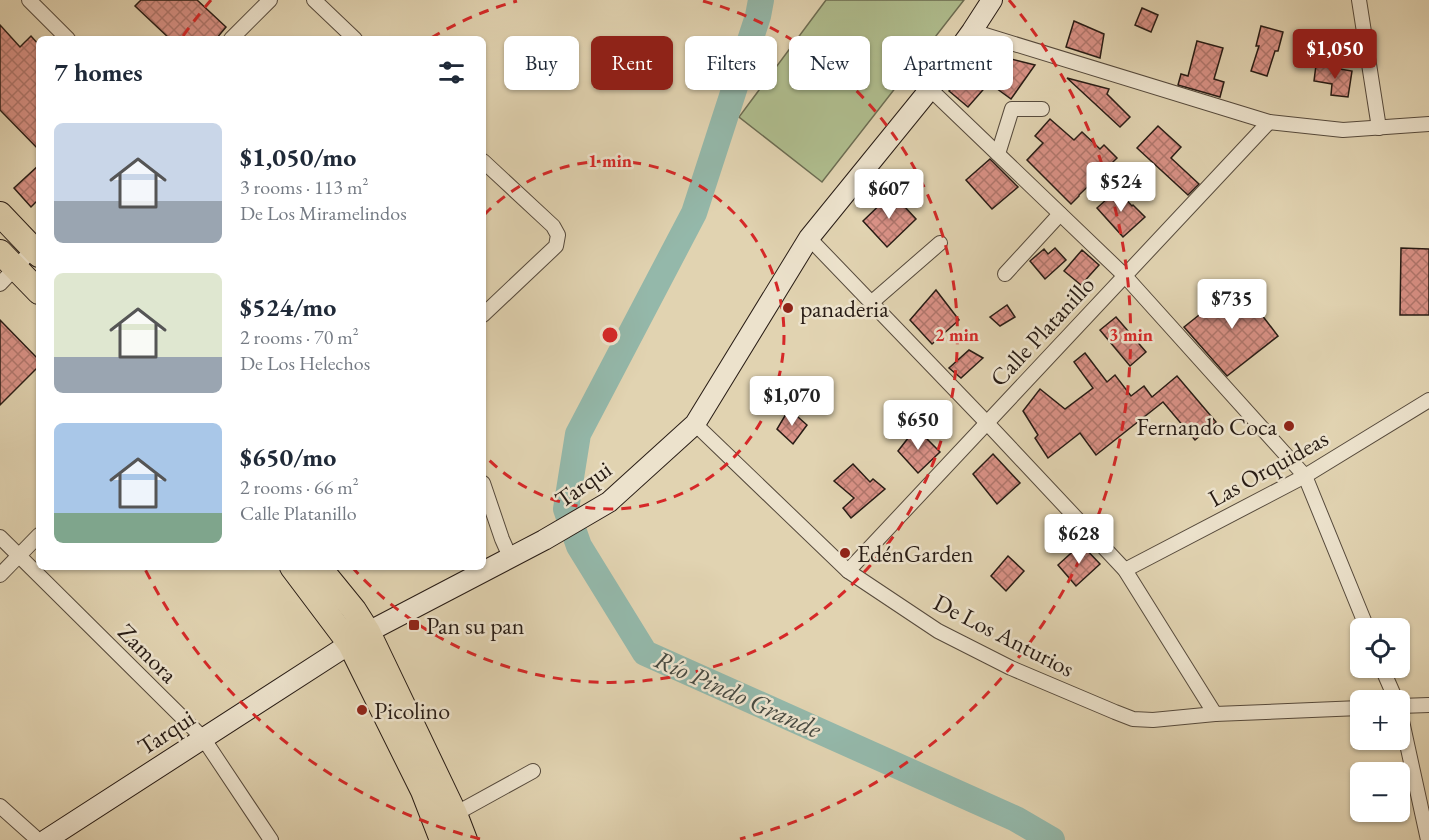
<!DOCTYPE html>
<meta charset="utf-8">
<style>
body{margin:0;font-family:"EB Garamond",serif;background:#f2f2f3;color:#1f2937;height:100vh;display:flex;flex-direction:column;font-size:22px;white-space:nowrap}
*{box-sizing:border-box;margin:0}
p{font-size:20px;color:#747a83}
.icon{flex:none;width:33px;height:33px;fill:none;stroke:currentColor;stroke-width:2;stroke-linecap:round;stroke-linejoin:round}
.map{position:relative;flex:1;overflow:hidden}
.side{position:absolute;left:36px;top:36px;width:450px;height:534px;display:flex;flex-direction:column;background:#fff;border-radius:9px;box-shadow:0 2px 4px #0004}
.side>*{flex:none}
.hud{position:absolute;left:504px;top:36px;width:570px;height:54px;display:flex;gap:12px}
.controls{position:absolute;left:1350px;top:618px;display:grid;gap:12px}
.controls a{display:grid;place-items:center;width:60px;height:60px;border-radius:9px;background:#fff;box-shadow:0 2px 4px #0004;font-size:30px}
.price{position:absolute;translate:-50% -51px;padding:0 14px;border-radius:6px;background:#fff;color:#222;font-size:20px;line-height:39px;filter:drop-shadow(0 2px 3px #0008)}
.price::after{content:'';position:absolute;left:50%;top:36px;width:18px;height:14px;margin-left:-9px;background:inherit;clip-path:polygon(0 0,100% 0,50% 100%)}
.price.current{background:#8f2418;color:#fff}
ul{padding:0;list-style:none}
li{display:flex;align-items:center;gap:18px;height:150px;padding:0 18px}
li span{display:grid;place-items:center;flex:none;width:168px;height:120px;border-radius:9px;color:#555}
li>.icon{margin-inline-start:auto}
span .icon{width:72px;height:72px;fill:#fffc;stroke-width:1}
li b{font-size:26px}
h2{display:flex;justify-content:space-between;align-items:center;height:72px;padding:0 18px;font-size:26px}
.tag{padding:0 21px;border-radius:9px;background:#fff;box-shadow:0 2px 4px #0004;font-size:21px;line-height:54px}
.tag.current{background:#8f2418;color:#fff}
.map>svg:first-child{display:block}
.pitch{fill:#afbd8e;stroke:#6c6c52;stroke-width:1.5}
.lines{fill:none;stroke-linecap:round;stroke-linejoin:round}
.river{stroke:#94b8aa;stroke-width:26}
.building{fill:url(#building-cross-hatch);stroke:#281c15;stroke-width:1.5}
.street-casing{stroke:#564a3c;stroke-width:16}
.secondary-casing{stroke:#281c15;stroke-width:22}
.highway-casing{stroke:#281c15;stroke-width:26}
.street{stroke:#ece2cc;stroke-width:14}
.secondary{stroke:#ece2cc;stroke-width:20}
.highway{stroke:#e1d3b1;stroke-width:24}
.ring{fill:none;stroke:#d62828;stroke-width:3;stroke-dasharray:10 8}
.poi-dot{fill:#8f2418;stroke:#ece2cc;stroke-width:2}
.labels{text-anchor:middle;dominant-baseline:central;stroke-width:5;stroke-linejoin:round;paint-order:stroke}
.poi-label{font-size:24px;fill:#281c15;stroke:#ece2cc;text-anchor:start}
.street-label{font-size:24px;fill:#281c15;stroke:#ece2cc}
.water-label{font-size:26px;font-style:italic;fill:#484b42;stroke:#ece2cc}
.centre{fill:#d62828;stroke:#ece2cc;stroke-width:3}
.ring-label{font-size:18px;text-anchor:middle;font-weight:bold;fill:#d62828;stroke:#ece2cc;stroke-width:5;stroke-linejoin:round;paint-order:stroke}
</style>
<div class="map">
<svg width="1429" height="840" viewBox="0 0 1429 840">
<defs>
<pattern id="building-cross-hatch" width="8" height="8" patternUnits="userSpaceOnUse" patternTransform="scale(1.5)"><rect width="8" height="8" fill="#d99186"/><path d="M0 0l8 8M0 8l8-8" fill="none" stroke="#b0766c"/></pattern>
</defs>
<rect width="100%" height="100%" fill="#e1d3b1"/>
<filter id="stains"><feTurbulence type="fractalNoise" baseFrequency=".00333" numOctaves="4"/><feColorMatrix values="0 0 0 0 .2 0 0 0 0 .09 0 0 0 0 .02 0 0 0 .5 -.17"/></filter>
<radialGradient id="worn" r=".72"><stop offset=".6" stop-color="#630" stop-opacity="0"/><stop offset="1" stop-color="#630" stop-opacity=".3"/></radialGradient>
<polygon class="pitch" points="826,0 964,0 822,182 739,117"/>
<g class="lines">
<polyline class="river" points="761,0 758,16 694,213 578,434 566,509 579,546 645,653 1016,819 1052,840"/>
</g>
<g class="building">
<polygon points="141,0 197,0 226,27 216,39 170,39 135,6"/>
<polygon points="1142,8 1158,15 1151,32 1135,25"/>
<polygon points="1074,21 1104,34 1100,58 1066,47"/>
<polygon points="0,25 20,47 31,36 39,45 39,150 0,110"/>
<polygon points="1261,26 1283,32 1278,51 1275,51 1267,76 1251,71 1259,46 1256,46"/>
<polygon points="1197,41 1223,48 1214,79 1224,82 1220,97 1178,85 1181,74 1188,76"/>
<polygon points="979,51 1035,65 1011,99 989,83 968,107 949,91 969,68 968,68"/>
<polygon points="1316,65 1352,71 1348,97 1331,95 1332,84 1314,81"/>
<polygon points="1067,78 1109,89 1107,94 1130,117 1120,127"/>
<polygon points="1050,119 1074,140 1082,132 1100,149 1104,145 1117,158 1079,195 1079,196 1071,204 1027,160 1043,143 1035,136"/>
<polygon points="1158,126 1181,147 1171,158 1199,184 1188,195 1137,148"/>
<polygon points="990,159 1018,187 992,209 966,180"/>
<polygon points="39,165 39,199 31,207 14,188"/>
<polygon points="1117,190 1132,206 1133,205 1145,217 1123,237 1097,208"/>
<polygon points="892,193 916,219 887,247 863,221"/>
<polygon points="1055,248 1066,260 1045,279 1030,261 1044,249 1048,254"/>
<polygon points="1401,248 1429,249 1429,315 1400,315"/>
<polygon points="1082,250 1099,265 1081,285 1064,271"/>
<polygon points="1238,284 1278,336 1227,376 1184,327"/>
<polygon points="936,290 959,320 932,344 910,320"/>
<polygon points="1007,305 1015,317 1000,326 990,317"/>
<polygon points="1116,317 1146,352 1130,366 1100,330"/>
<polygon points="0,320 39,360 39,366 0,405"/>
<polygon points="969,350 983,358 961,378 949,368"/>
<polygon points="1085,353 1107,382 1115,375 1131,396 1144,386 1152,397 1177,376 1216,422 1195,440 1163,402 1096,455 1080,433 1048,458 1035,438 1038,435 1023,411 1040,389 1065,409 1093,388 1074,362"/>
<polygon points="789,409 807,425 793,444 777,429"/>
<polygon points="916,428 940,452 918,473 898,451"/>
<polygon points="993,454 1020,483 997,504 973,474"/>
<polygon points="853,464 870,482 873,479 885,489 851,518 843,508 854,498 834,481"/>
<polygon points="1081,544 1100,564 1076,586 1058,565"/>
<polygon points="1008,556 1024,571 1006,591 991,576"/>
</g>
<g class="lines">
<defs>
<g id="street">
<polyline points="29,0 68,39"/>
<polyline points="314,0 355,39"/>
<polyline points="1359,0 1379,128"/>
<polyline points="972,31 1269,122 1343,130 1429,124"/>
<polyline points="231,39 270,0"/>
<polyline points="930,89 1125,276 1305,476 1367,628"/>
<polyline points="998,154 1012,109 1042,109"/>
<polyline points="483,161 553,226 558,235 556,246 483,315"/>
<polyline points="809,238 987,423 1125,570 1215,714"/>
<polyline points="1005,274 1060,214"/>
<polyline points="0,284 38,244"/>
<polyline points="871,303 940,243"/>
<polyline points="695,424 848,571 938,631 1011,668 1115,712 1133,719 1153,720 1215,714 1360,708"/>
<polyline points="483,483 502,539 510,557"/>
<polyline points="0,537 203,738 271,840"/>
<polyline points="1125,570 1305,476 1429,400"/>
<polyline points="848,571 1269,122"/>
<polyline points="0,575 39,535"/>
<polyline points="1382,668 1396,700"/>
<polyline points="1400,706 1429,705"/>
<polyline points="1400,712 1428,840"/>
<polyline points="0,806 38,840"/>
<polyline points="455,814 533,771"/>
</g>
<polyline id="secondary" points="46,840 368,632 544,540 609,502 695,424 809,238 930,89 972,31 992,0"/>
<g id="highway">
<polyline points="0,214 39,255"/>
<polyline points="0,252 39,292"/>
<polyline points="292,567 350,644 423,791 442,840"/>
<polyline points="319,567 354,610 368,632 455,814 465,840"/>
</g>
</defs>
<use href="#street" class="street-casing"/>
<use href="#secondary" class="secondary-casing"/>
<use href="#highway" class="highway-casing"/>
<use href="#street" class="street"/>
<use href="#secondary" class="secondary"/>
<use href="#highway" class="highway"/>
</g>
<g class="ring">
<path d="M484 215A174 174 0 1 1 484 455"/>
<path d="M431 38A347 347 0 0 1 517 1M703 1A347 347 0 1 1 352 567"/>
<path d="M480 839A521 521 0 0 1 144 567M183 36A521 521 0 0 1 211 0M1009 0A521 521 0 0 1 740 839"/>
</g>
<g class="poi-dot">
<circle cx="788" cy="308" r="6"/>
<circle cx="1289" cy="426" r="6"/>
<circle cx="845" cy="553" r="6"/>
<rect x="408" y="619" width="12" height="12" rx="3"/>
<circle cx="362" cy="710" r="6"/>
</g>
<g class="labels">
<g class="poi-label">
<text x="800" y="308">panaderia</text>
<text x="1277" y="426" text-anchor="end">Fernando Coca</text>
<text x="857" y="553">EdénGarden</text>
<text x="426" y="625">Pan su pan</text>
<text x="374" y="710">Picolino</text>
</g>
<g class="street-label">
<text transform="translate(1042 331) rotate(-47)">Calle Platanillo</text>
<text transform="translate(1268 468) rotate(-29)">Las Orquideas</text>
<text transform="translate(583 484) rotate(-35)">Tarqui</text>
<text transform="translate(1004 635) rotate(27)">De Los Anturios</text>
<text transform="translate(148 653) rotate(45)">Zamora</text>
<text transform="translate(166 732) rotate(-33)">Tarqui</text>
</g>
<g class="water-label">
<text transform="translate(738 694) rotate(24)">Río Pindo Grande</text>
</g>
</g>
<circle cx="610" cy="335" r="9" class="centre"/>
<g class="ring-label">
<text x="610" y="167">1 min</text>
<text x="957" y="341">2 min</text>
<text x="1131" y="341">3 min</text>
</g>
<rect width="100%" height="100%" filter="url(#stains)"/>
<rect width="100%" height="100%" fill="url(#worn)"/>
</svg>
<div class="controls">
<a><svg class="icon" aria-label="locate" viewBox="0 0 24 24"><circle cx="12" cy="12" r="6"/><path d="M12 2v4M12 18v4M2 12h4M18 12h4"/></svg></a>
<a>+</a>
<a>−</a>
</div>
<b class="price current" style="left:1335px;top:80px">$1,050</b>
<b class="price" style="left:1121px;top:213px">$524</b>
<b class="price" style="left:889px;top:220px">$607</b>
<b class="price" style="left:1232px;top:330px">$735</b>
<b class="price" style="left:792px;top:427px">$1,070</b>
<b class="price" style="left:918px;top:451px">$650</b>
<b class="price" style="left:1079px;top:565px">$628</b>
<div class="hud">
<a class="tag">Buy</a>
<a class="tag current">Rent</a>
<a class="tag">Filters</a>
<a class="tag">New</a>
<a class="tag">Apartment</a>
</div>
<section class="side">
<h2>7 homes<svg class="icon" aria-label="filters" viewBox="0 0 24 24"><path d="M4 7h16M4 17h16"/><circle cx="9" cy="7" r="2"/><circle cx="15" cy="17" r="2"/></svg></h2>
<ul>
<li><span style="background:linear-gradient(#c9d6e8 65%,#9aa5b1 0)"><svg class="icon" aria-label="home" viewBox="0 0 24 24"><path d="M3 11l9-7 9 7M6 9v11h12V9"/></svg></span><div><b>$1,050/mo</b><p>3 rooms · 113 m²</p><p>De Los Miramelindos</p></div></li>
<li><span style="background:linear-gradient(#dfe7d0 70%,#9aa5b1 0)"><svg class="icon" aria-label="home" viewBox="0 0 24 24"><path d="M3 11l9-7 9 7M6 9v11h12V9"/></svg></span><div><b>$524/mo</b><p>2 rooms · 70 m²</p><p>De Los Helechos</p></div></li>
<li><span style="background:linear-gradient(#a9c7e8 75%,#7fa58c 0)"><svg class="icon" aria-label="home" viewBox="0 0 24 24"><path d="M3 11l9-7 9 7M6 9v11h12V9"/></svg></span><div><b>$650/mo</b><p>2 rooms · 66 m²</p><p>Calle Platanillo</p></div></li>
</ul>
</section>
</div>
